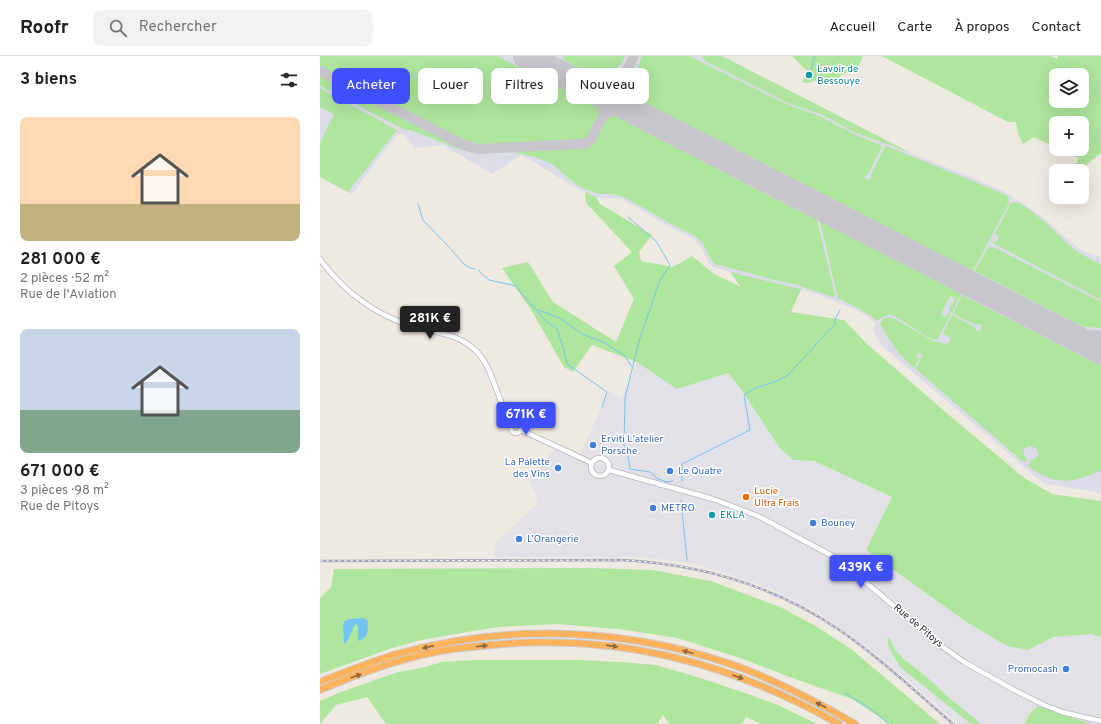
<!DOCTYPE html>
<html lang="fr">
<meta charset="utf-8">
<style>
body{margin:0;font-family:Overpass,sans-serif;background:#f2f2f2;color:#202124;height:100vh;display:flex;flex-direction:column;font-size:15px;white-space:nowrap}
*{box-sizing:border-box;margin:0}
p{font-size:13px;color:#757577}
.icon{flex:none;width:22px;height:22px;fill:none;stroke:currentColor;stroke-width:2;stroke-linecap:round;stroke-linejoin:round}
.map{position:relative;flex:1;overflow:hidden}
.side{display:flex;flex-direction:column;background:#fff;width:320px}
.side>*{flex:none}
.top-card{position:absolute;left:12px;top:12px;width:380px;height:36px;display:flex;gap:8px}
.controls{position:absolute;left:729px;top:12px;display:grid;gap:8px}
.controls a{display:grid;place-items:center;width:40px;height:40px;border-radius:8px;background:#fff;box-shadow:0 4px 16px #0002;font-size:20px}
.price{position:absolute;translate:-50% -34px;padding:0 9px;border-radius:4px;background:#3f4ffe;color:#fff;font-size:13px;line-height:26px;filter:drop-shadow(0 1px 2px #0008)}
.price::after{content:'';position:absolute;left:50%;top:24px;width:12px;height:9px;margin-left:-6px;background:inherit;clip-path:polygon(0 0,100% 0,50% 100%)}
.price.selected{background:#222;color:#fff}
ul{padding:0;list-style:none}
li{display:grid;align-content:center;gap:8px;height:212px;padding:0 20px}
li span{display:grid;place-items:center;height:124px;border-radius:8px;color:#555}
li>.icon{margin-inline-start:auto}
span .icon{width:72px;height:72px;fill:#fffc;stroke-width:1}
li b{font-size:17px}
h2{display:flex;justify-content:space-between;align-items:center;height:48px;padding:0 20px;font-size:17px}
.tag{padding:0 14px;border-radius:8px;background:#fff;box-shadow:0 4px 16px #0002;font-size:14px;line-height:36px}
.tag.selected{background:#3f4ffe;color:#fff}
header{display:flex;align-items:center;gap:24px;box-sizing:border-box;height:56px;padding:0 20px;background:#fff;border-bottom:1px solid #e0e0e0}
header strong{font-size:19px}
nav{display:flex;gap:22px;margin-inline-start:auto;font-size:14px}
.search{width:280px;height:36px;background:#f2f2f2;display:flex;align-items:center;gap:10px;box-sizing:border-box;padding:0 14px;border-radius:8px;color:#757577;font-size:15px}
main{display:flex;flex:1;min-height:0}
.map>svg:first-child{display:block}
.industrial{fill:#e3e1e8}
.airport{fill:#dcdce8}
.green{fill:#aee69d;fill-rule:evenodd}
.water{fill:#73c4f2}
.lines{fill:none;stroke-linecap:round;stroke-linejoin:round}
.stream{stroke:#73c4f2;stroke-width:1}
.taxiway{stroke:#c8c6cc;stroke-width:10}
.runway{stroke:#c8c6cc;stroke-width:26}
.secondary-casing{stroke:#b4b5c1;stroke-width:6}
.highway-casing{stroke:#c9c9c9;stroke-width:8}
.secondary{stroke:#fff;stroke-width:4.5}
.highway{stroke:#ffb25c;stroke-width:6}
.rail-casing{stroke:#a2a3b8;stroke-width:2.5}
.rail{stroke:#fff;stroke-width:1;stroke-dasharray:3;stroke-linecap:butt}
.oneway{fill:#8c6943}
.culture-dot{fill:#0f9aa8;stroke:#fff;stroke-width:1.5}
.shop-dot{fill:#3f7fe0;stroke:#fff;stroke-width:1.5}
.food-dot{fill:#e8710a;stroke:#fff;stroke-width:1.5}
.labels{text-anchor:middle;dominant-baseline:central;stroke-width:3;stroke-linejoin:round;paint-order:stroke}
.culture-label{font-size:10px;fill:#0d838f;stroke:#fff;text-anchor:start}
.shop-label{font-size:10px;fill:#366cbe;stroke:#fff;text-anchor:start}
.food-label{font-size:10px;fill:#c56008;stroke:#fff;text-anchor:start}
.street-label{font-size:10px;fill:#2e2e2e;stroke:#fff}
</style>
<header>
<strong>Roofr</strong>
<div class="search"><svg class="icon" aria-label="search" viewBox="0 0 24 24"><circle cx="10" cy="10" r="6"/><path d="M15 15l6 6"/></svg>Rechercher</div>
<nav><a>Accueil</a><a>Carte</a><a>À propos</a><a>Contact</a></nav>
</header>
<main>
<section class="side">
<h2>3 biens<svg class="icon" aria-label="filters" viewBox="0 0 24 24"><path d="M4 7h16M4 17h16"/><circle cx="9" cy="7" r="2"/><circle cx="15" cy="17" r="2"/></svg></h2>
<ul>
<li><span style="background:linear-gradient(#ffd9b3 70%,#c2b280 0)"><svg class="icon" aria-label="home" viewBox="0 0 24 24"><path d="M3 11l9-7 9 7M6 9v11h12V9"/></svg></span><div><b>281 000 €</b><p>2 pièces · 52 m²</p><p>Rue de l'Aviation</p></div></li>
<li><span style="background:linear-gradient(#c9d6e8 65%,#7fa58c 0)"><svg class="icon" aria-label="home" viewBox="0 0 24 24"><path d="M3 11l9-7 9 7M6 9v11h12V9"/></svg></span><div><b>671 000 €</b><p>3 pièces · 98 m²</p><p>Rue de Pitoys</p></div></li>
</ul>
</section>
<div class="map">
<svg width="781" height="668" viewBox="0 0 781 668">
<rect width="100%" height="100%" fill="#efeae1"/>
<polygon class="industrial" points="317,305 357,333 408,317 473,404 494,405 573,442 609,539 645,565 687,590 708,594 734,581 772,578 781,582 781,668 638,668 561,601 496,555 457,536 430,525 377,508 321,501 174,501 175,487 219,446 209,424 212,415 236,393 260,399 289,335 302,342"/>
<polygon class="airport" points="0,0 402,0 591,97 682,134 721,160 758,192 781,202 781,437 723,427 561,289 553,275 555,267 544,258 515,245 482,233 470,256 422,232 410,216 393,211 388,206 381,191 374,183 350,171 302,143 276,141 253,130 202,99 172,118 123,89 95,92 83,77 76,80 32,138 0,121"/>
<g class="green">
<path d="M0,0H177L275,50L280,53C282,63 273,83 262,86L158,91L141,85L0,13Z"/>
<path d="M244,0H305C300,14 286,22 271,18L242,3Z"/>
<path d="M322,0H369L468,49L497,59L536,79L561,89L562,90L548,118L545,120L547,124L551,123V119L564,92L566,90L680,136C685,139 690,140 689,147L653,215L324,46C308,32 316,17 322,0Z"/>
<polygon points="382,0 402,0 591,97 534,76 501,58 472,49 385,5"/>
<polygon points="472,0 543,0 539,9 514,24 500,23 488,27 482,26 488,16"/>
<path d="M562,0H731L737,3L738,0H781V97L759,115L752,113L759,102L739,93H762V67H736V92L714,81L703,88L698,78L696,66H688ZM736,19H762V45H736Z"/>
<polygon points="0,18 144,92 155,95 153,97 136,92 93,75 83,73 0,30"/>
<polygon points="0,32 77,74 28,136 0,121 0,87 14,58 0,51"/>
<path d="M289,60H295L497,164L515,239L513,241L475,228L454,224L395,208L390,202L383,187L375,180L353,169L306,142L294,138H280L267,134L257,129L232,108L218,102L194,96L166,97L164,95L265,90C278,83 277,65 289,60Z"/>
<polygon points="265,136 276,141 280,148 332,179 319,196 321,205 353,211 372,200 394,218 421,231 410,216 481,233 471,256 524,264 547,288 629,359 703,421 732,438 781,445 781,582 772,578 734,581 708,594 687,590 645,565 546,494 572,441 494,405 473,404 459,391 421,333 408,317 357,333 317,306 272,289 253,316 244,311 210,252 182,212 208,206 233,246 296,286 314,243 294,210 312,196 266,147"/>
<path d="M695,146C710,149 742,183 755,194C763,200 772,203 780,208L781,210V244L673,187L672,185L675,186L678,184V180L675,178L690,148Z"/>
<path d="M500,165L641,238L632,257L629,255L635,242L630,240L621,258L626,261L628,257L631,258L617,284L609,282L575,260C568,258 565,259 559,264H556L550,259L518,242Z"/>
<polygon points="669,191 673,191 781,246 781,272 763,271 655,215 667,193"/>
<path d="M642,239L781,310V414C751,428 736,430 708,410L711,404L714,403L718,400V396L716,392L709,390L705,392L703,398L707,403L706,406L702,405L597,314L596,312L603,299L598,297L596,301L599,302L595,311H593C579,299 570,285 561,270L560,266L565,262L568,261L575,263L611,284L617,286H620L627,289L631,282L623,278L632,259L655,271L657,275H660L662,269L659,268L656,269L633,258Z"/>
<polygon points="271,512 332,514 391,525 460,551 494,569 531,593 620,668 570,668 532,643 475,623 423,603 357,582 299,573 236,568 179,571 153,575 101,584 69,593 0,618 0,542 11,531 14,513"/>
<polygon points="567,582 570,583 575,594 585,604 609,623 625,638 661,668 651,668 580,611 569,592"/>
<polygon points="154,604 257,604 302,606 336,609 387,624 456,648 497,668 441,668 426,661 422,668 349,668 343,659 337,668 66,668 47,641 16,649 0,668 0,645 18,637 78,616 101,612 122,606"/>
<polygon points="718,650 771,668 704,668 711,656"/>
</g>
<path class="water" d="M43,562L46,563L48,566C47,577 49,581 38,585V571L36,567C31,574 31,583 24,588L23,569L25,565L29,563Z"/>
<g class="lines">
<g class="stream">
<path d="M489,17C493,12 492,6 495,0"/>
<polyline points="98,148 103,164 127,189 144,208 150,212 155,213"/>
<polyline points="308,161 336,185 350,209 340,224 319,285 305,342 304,390 307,393 310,413 330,416 338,423 347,426 353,425"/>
<polyline points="158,214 169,224 196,230 201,237 226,265 237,273 243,291 247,308 287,336 282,351"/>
<polyline points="218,254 240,262 262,278 285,287 305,300 312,311"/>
<polyline points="362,425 362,408 430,374 424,339 436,332 457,325 468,319 510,273 515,269 515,263 520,254"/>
<polyline points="361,444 367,504"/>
<polyline points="525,637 551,653 569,668"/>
</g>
<g class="taxiway">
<path d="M314,0C300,26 300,41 324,61"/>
<polyline points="0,15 144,89 158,93 257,88 264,88 270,85 283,60 283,53 280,43 276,38 264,30"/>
<path d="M264,29C281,34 295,27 306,14"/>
<path d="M283,60C295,51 305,52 318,58"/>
<polyline points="752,280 781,279"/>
<path d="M770,290C771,297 774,301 781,304"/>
</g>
<polyline class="runway" points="206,0 781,295"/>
<defs>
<g id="secondary">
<path d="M0,203C22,234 55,259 92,270C113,277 137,277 154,293C171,308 174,332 184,352C187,357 190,362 193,368"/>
<circle cx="196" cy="372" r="5"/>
<polyline points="201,374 272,407"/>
<circle cx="280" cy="411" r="9"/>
<polyline points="289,414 393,443 438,460 518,503 619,588 644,606 694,634 724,649 742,656 781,665"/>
</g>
<g id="highway">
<path d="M0,626C25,616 50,606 77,598C191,566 316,572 427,614C464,629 501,648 535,668"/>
<path d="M0,634C37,618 75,604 115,596C133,592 153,591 171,589C297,577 410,606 519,668"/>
</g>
</defs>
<use href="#secondary" class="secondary-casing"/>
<use href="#highway" class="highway-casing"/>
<use href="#secondary" class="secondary"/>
<use href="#highway" class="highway"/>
<defs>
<path id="rail" d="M0,505L301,504C379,508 453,529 518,573C559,601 596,636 633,668"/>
</defs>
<use href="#rail" class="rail-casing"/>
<use href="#rail" class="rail"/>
</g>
<defs><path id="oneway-solid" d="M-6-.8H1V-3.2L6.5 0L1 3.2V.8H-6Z"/></defs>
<g class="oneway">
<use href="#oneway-solid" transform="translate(162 590) rotate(-6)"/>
<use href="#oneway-solid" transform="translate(292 590) rotate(8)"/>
<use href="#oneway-solid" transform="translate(108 591) rotate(167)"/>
<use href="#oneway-solid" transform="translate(368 596) rotate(-165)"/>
<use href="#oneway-solid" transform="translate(36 620) rotate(-19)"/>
<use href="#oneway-solid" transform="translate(418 621) rotate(20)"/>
<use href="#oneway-solid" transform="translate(501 649) rotate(-153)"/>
</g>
<g class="culture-dot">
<circle cx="489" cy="19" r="4"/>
<circle cx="392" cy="459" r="4"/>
</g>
<g class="shop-dot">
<circle cx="273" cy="389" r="4"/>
<circle cx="238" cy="412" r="4"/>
<circle cx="350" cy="415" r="4"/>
<circle cx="333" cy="452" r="4"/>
<circle cx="493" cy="467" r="4"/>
<circle cx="199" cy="483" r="4"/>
<circle cx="746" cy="613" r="4"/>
</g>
<circle class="food-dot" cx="426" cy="441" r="4"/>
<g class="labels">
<g class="culture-label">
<text x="497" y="13">Lavoir de<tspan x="497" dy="12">Bessouye</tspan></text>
<text x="400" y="459">EKLA</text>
</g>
<g class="shop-label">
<text x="281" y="383">Erviti L'atelier<tspan x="281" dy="12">Porsche</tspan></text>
<text x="230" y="406" text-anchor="end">La Palette<tspan x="230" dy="12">des Vins</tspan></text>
<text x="358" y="415">Le Quatre</text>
<text x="341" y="452">METRO</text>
<text x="501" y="467">Bouney</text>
<text x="207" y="483">L’Orangerie</text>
<text x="738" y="613" text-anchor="end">Promocash</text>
</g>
<g class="food-label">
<text x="434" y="435">Lucie<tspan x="434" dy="12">Ultra Frais</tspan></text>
</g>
<g class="street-label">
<text transform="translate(598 570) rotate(40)">Rue de Pitoys</text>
</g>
</g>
</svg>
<div class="controls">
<a><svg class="icon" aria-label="layers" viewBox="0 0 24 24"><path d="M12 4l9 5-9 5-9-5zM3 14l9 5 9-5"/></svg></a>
<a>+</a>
<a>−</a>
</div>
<b class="price selected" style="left:110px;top:284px">281K €</b>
<b class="price" style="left:206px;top:380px">671K €</b>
<b class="price" style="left:541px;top:533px">439K €</b>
<div class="top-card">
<a class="tag selected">Acheter</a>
<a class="tag">Louer</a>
<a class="tag">Filtres</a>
<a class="tag">Nouveau</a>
</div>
</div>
</main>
